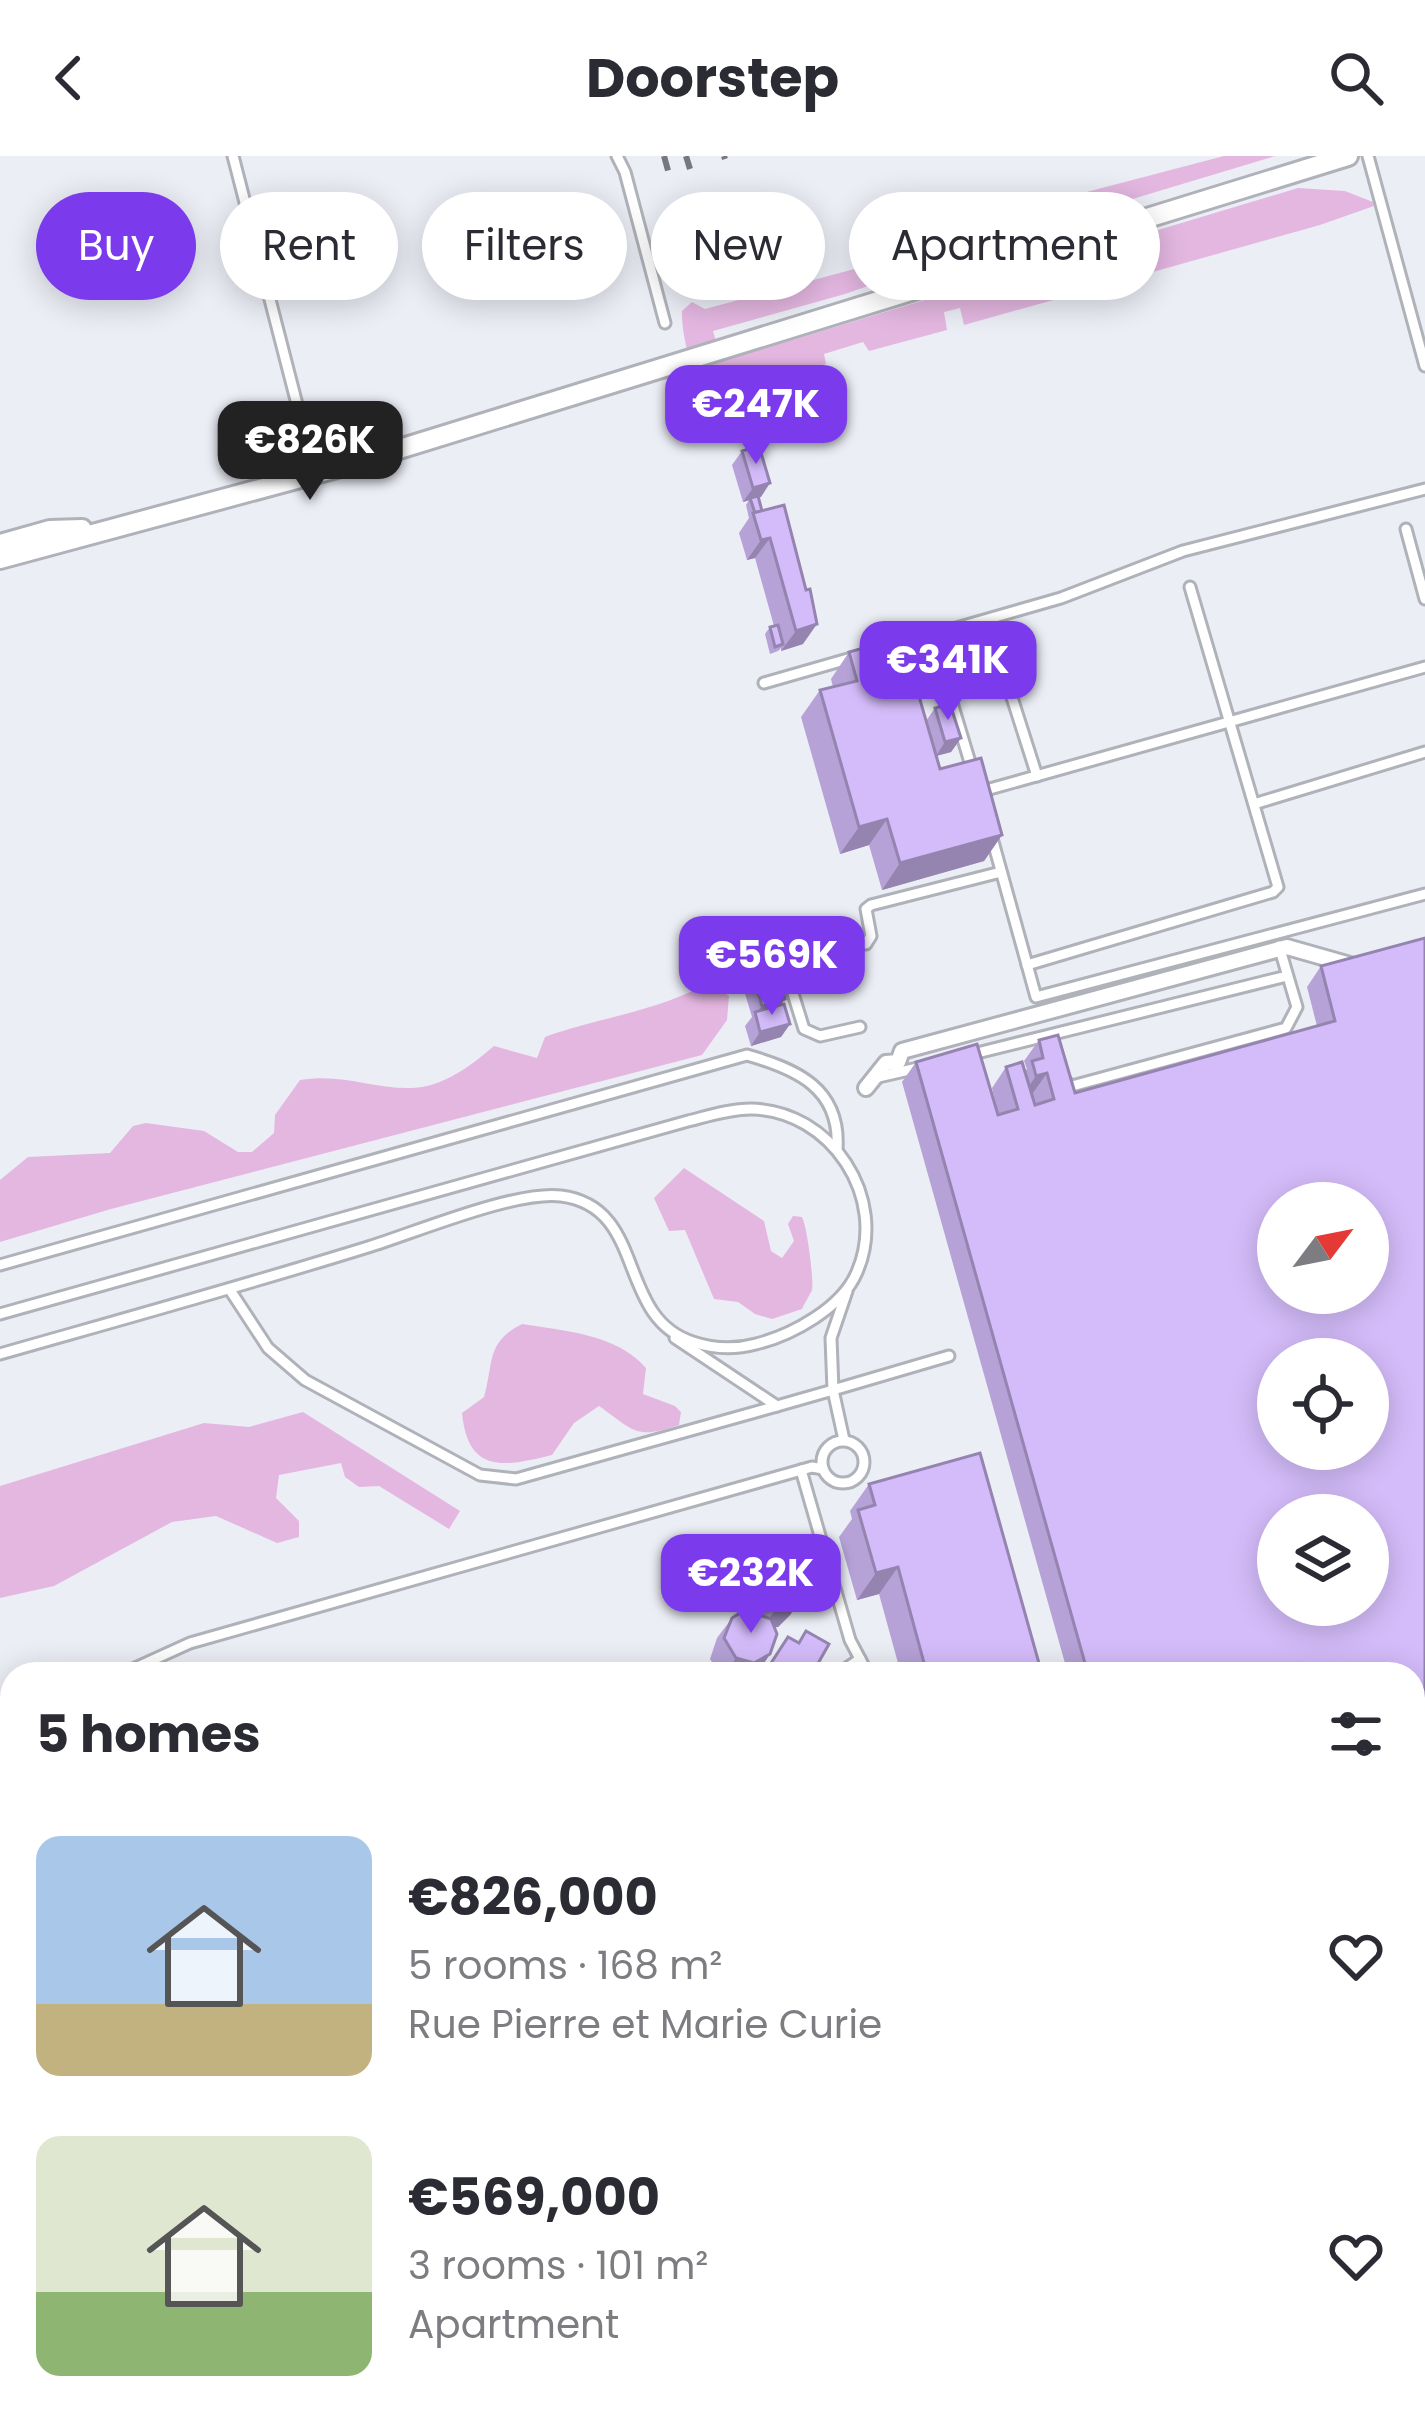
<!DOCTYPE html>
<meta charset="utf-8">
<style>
body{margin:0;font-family:Poppins,sans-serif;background:#f7f7f7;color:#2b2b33;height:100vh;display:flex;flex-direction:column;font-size:45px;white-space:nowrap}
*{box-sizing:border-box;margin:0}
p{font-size:39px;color:#7c7c81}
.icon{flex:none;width:66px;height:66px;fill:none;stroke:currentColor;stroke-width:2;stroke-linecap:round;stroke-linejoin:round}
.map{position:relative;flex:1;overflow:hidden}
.side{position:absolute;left:0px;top:1506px;width:1425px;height:771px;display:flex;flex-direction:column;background:#fff;border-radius:36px 36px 0 0;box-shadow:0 6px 30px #0003}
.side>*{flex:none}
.top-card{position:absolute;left:36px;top:36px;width:1353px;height:108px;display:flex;gap:24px}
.needle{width:78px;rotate:58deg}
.controls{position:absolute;left:1257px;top:1026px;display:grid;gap:24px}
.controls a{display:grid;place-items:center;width:132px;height:132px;border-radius:50%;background:#fff;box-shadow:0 6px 30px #0003;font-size:60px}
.price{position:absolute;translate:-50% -102px;padding:0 27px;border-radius:24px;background:#7c3aed;color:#fff;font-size:39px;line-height:78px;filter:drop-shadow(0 3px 6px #0008)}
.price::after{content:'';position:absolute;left:50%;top:72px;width:36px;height:27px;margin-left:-18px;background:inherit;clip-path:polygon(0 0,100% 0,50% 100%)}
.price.on{background:#222;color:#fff}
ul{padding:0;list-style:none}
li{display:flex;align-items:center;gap:36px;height:300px;padding:0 36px}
li span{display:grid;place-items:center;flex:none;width:336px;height:240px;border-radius:24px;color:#555}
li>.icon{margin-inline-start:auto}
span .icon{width:144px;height:144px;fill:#fffc;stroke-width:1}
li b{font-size:51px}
h2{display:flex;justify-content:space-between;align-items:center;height:144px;padding:0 36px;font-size:51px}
.chip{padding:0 42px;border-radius:54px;background:#fff;box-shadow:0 6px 30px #0003;font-size:42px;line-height:108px}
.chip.on{background:#7c3aed;color:#fff}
header{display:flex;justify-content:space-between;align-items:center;height:156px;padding:0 36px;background:#fff;font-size:54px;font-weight:700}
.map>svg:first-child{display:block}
.green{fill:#e4b7e1}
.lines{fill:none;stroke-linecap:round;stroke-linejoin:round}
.service-casing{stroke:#b0b2b9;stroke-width:15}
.pedestrian-casing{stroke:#b0b2b9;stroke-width:20}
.minor-casing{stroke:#b0b2b9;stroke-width:24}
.service{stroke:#fff;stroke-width:9}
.pedestrian{stroke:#fff;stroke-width:14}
.minor{stroke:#fff;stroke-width:18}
.rail{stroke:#76787d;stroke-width:6;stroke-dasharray:15 15;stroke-linecap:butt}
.wall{fill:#b6a2d7}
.shaded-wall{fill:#9484af}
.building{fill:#d4bcfa;stroke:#9484af;stroke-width:3;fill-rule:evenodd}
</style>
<header><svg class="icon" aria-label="back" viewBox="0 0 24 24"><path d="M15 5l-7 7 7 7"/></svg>Doorstep<svg class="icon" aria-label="search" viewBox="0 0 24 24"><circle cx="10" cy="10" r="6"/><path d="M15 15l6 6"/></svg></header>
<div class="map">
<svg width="1425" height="2276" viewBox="0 0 1425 2276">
<rect width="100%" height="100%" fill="#eceef6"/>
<g class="green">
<path d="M1224,0H1275L1023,76L845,138L713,175L722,205L1298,32L1345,35L1373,46L1374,50L1320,69L964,169L960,152L944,156L947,174L869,195L863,186L824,198L826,208L710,240C693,226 681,179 682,155L692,146L705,153L918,96L1003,58Z"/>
<path d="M702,830L718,832L729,840L727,864L702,899L111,1053L0,1086V1024L28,1001L110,997L133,970L146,967L204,975L238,996H252L274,977L275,959L300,924C343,917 372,933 412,932C443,931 472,909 494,890L537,902L545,881C596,862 654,856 702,830Z"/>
<path d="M684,1012L764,1065L771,1095L782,1102L794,1085L788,1068L793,1060L802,1061C807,1070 814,1123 812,1134C811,1137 803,1150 802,1153L772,1163L755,1158L738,1146L714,1143L685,1074L669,1075L654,1042Z"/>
<path d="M522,1168C565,1175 617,1178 646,1212L643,1238L675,1250L681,1256L679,1269C635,1284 635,1275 599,1250L574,1267L552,1299C504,1311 468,1318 462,1257L484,1241C494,1205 486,1186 522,1168Z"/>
<polygon points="303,1256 460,1355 449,1373 379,1330 359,1331 345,1321 341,1307 279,1319 276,1342 299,1365 299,1381 277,1387 216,1360 172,1366 54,1430 0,1442 0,1330 204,1267 249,1271"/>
</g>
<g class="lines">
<defs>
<g id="service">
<polyline points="233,0 315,318"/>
<polyline points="617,0 625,16 665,167"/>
<polyline points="1368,0 1425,210"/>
<polyline points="1406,373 1425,443"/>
<polyline points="1001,507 1037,620"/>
<polyline points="764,527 1061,442 1183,395 1425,333"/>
<polyline points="946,527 972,613"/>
<polyline points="979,636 1425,511"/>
<polyline points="1254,648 1425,596"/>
<polyline points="992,682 1036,841 1425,738"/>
<polyline points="1027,809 1273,736 1278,731 1190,431"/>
<path d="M860,871L820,880L804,873L786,815C789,795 815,782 835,782C845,782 856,788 866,788L871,780L866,753L871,749L1001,716"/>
<polyline points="973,898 1287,820"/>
<polyline points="874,922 922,911"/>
<polyline points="1065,925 1072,930 1286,872 1297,851 1279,790"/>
<path d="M0,1109L747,899C796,913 841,932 837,993"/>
<polyline points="230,1134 268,1192 305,1224 480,1319 516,1323 777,1250"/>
<path d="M0,1158L688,965C708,960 730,953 751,953C831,954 889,1042 857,1116C842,1152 792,1179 756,1188C734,1194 714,1193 693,1186C615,1161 648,1051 561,1040C516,1034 414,1077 368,1091C246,1129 123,1163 0,1198"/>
<polyline points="675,1182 777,1250 833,1234 831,1182 847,1135"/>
<polyline points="844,1284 833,1234 949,1200"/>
<circle cx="843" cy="1306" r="21"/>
<polyline points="801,1314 850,1484 868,1518"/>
<polyline points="124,1517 190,1487 812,1311 823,1313"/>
<polyline points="838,1518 860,1503"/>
<polyline points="0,1881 12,1877"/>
<polyline points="0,1995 12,1991"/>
<polyline points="1413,2036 1425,2033"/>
<polyline points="0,2162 12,2211"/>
<polyline points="0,2224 12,2210"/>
<polyline points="27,2265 30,2276"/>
<polyline points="574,2265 579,2276"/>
<polyline points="977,2265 981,2276"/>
<polyline points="1029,2265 1033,2276"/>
<polyline points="1084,2265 1087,2276"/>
<polyline points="1134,2265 1137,2276"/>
<polyline points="1191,2265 1194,2276"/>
<polyline points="1253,2265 1256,2276"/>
<polyline points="436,2276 476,2265"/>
<polyline points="884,2276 927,2265"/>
</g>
<polyline id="pedestrian" points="866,932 886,907 898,906 902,895 1287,791 1354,810"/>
<g id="minor">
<polyline points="0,388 50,374 82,373"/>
<polyline points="0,403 341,311 1348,0"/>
</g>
</defs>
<use href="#service" class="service-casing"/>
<use href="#pedestrian" class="pedestrian-casing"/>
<use href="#minor" class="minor-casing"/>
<use href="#service" class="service"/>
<use href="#pedestrian" class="pedestrian"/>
<use href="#minor" class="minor"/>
<g class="rail">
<polyline points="664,0 669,18"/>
<polyline points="686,0 690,13"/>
<polyline points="724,0 725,3"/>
</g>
</g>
<g class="wall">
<polygon points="658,75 673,82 668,89 656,92 654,82"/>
<polygon points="607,80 620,102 606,105 602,86"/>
<polygon points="742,295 761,341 758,341 803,488 781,495 781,492 778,495 770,498 765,478 770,471 774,470 755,402 747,404 739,377 749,362 746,349 749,344 743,346 732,309"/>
<polygon points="849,496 926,565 935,552 961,582 951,596 936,600 940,613 1002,679 984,705 882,734 869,689 840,698 801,561 820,534 833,531 831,523"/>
<polygon points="1425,782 1425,1980 1413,1983 1413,1518 1068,1518 902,926 916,906 998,959 992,932 1006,911 1025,915 1027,913 1024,905 1039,884 1075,937 1317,870 1307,831 1321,810"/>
<polygon points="750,807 785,843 781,849 790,868 781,881 751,890 745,870 752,861 740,821"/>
<polygon points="869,1328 1042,1518 901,1518 879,1438 857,1444 839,1381 852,1363 850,1355"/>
<polygon points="757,1415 804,1439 790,1459 778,1471 774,1471 770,1498 757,1518 719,1518 710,1503 717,1482 732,1462 745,1454 743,1435"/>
<polygon points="1425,2101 1425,2130 1421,2128 1417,2116"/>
<polygon points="1413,2137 1425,2276 1342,2276 1339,2265 1413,2265"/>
<polygon points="83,2265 379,2265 371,2276 311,2276 318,2265 279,2276 87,2276"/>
</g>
<g class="shaded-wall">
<polygon points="673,82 668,89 656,92 660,85"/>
<polygon points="624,95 620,102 606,105 611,98"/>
<polygon points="770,327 761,341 743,346 753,332"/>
<polygon points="770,382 755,402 747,404 761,384"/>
<polygon points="817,468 803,488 781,495 796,475"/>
<polygon points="961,582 951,596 936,600 945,586"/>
<polygon points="887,663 869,689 840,698 859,671"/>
<polygon points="1002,679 984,705 882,734 900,707"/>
<polygon points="785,843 775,856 755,859 762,850"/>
<polygon points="790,868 781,881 751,890 760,876"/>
<polygon points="1047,917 1033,937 1022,940 1036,920"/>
<polygon points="898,1411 879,1438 857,1444 876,1417"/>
<polygon points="804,1439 790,1459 778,1471 763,1472 777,1451"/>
<polygon points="770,1498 757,1518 725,1518 736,1502"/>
<polygon points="1425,1964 1425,1980 1413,1983 1413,1967"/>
<polygon points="240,2265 318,2265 279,2276 200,2276"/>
<polygon points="343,2265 379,2265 371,2276 329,2276 335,2267"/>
</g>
<g class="building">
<polygon points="671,72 673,82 660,85 658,75"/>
<polygon points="620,77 624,95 611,98 607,80"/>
<polygon points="759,290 770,327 753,332 742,295"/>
<polygon points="758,340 762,355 755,357 750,342"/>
<polygon points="784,349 806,434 810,433 817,468 796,475 770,382 761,384 753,357"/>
<polygon points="778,469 783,488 775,491 770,471"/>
<polygon points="867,491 876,519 910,509 940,613 981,602 1002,679 900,707 887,663 859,671 820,534 857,525 849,496"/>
<polygon points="950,548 961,582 945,586 935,552"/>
<path d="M1425,782V1964L1413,1967V1518H1088L916,906L977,888L998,959L1018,953L1006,911L1022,906L1035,949L1054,943L1047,917L1036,920L1032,905L1043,902L1039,884L1058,879L1075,937L1335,865L1321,810ZM1278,1047H1368V1137H1278ZM1278,1203H1368V1293H1278ZM1278,1359H1368V1449H1278Z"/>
<polygon points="773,800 785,843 762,850 750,807"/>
<polygon points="784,848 790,868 760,876 755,856"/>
<polygon points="980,1297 1042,1518 927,1518 898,1411 876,1417 858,1354 875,1349 869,1328"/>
<polygon points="788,1400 806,1416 804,1439 792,1450 777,1451 760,1440 757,1415 770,1402"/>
<polygon points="745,1454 771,1463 777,1478 770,1498 754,1507 736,1502 724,1482 732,1462"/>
<polygon points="806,1475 829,1488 812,1518 806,1515 804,1518 764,1518 788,1481 799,1487"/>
<polygon points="1425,2133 1425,2276 1368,2276 1365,2265 1413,2265 1413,2213 1419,2212 1413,2191 1413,2137"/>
<polygon points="109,2265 240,2265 200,2276 112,2276"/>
</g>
</svg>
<div class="controls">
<a><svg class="needle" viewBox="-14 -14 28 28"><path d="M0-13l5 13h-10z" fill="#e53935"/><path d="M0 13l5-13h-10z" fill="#7c7c81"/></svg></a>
<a><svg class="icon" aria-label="locate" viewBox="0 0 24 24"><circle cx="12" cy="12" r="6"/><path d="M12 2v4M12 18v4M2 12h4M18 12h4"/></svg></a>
<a><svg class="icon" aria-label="layers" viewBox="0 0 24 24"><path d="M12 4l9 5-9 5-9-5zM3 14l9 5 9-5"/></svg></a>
</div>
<b class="price" style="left:756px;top:311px">€247K</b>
<b class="price on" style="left:310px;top:347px">€826K</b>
<b class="price" style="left:948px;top:567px">€341K</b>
<b class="price" style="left:772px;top:862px">€569K</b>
<b class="price" style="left:751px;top:1480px">€232K</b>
<div class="top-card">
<a class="chip on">Buy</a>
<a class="chip">Rent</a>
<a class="chip">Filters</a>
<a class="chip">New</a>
<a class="chip">Apartment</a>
</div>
<section class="side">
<h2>5 homes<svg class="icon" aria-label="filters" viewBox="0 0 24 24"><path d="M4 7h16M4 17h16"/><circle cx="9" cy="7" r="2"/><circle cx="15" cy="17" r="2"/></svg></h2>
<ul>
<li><span style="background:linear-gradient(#a9c7e8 70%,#c2b280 0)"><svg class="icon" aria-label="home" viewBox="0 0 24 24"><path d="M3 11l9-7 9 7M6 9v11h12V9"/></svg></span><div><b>€826,000</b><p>5 rooms · 168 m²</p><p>Rue Pierre et Marie Curie</p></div><svg class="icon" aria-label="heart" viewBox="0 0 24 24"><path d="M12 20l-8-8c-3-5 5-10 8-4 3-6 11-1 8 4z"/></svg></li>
<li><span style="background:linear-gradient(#dfe7d0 65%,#8fb573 0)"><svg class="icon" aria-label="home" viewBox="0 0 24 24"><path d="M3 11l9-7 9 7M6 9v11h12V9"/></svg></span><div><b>€569,000</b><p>3 rooms · 101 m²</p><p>Apartment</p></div><svg class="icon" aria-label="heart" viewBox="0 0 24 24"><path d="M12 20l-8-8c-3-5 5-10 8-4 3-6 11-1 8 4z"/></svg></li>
</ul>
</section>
</div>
